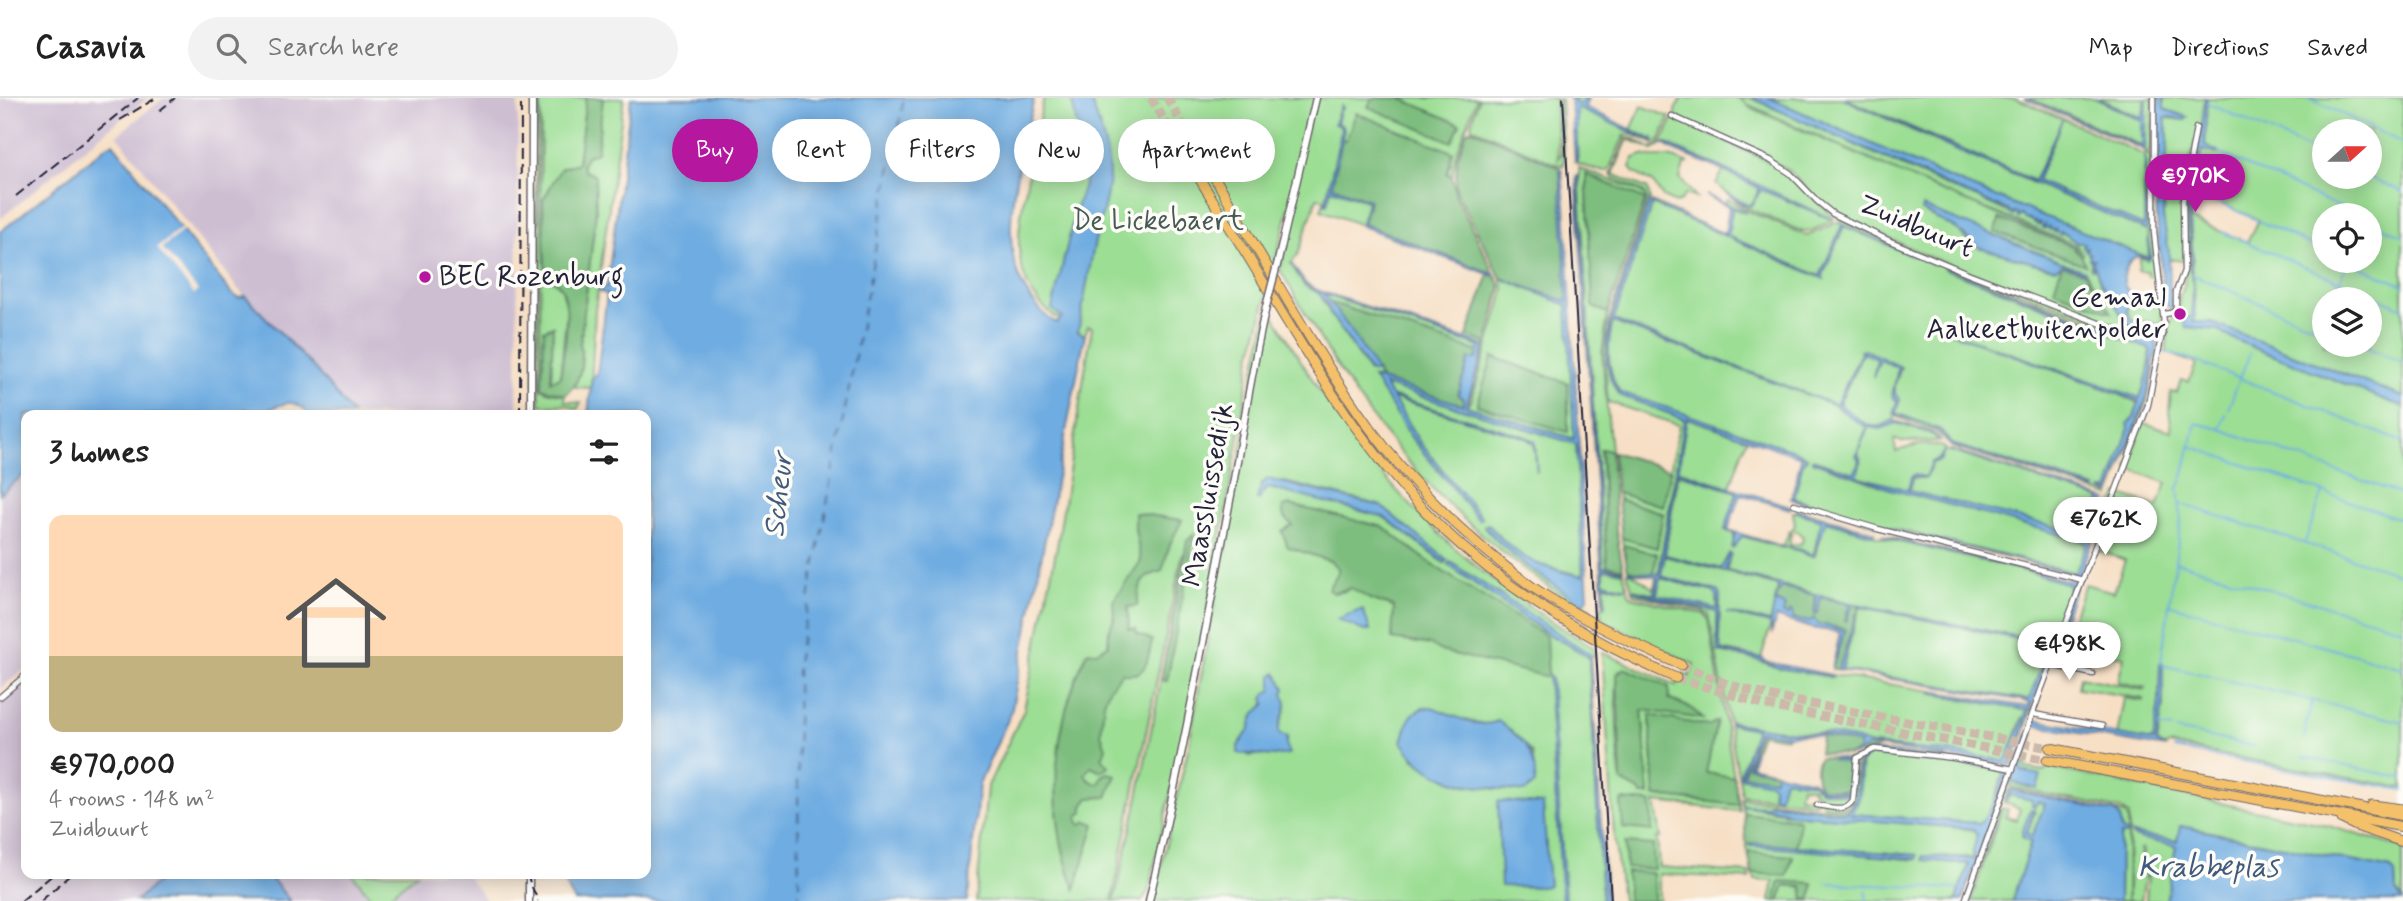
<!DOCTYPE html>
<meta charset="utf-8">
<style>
body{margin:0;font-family:Mynerve,sans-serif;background:#f2f2f2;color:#222;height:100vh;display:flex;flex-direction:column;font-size:26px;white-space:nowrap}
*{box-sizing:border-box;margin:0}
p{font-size:23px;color:#767676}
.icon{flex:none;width:38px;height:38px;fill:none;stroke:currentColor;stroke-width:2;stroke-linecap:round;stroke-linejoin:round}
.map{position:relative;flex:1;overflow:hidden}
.details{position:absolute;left:21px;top:312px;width:630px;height:469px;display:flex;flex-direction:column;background:#fff;border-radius:14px;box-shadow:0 4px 18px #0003}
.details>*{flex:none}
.banner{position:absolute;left:672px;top:21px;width:665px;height:63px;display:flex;gap:14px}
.needle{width:46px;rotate:69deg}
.fabs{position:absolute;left:2312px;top:21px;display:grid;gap:14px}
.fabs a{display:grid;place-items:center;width:70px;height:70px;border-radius:50%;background:#fff;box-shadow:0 4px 18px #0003;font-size:35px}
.price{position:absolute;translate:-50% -60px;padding:0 16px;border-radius:24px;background:#fff;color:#222;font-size:23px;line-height:46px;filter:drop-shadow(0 2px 4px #0008)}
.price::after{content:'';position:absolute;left:50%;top:42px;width:21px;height:16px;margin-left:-10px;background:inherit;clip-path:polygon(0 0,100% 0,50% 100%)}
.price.selected{background:#b5179e;color:#fff}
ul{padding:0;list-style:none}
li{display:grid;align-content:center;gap:14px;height:371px;padding:0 28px}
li+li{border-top:2px solid #e0e0e0}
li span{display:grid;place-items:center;height:217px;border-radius:14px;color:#555}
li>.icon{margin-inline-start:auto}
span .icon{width:126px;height:126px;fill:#fffc;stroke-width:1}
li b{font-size:30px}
h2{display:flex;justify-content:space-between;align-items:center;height:84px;padding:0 28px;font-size:30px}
.pill{padding:0 24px;border-radius:32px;background:#fff;box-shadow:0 4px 18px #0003;font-size:24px;line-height:63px}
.pill.selected{background:#b5179e;color:#fff}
header{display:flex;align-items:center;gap:42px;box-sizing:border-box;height:98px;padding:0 35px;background:#fff;border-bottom:2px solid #e0e0e0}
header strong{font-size:33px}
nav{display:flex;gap:38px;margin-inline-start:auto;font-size:24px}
.search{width:490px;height:63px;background:#f2f2f2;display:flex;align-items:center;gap:18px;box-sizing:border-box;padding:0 24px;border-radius:38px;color:#767676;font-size:26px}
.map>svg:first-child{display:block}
.industrial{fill:#cebed2}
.green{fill:#9cde94;stroke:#5f8068;stroke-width:2;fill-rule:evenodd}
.forest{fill:#7dbd7e;stroke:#50705c;stroke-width:2}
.water{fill:#6eace1;stroke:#48678e;stroke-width:2;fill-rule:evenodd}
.pier{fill:#f6dfc5}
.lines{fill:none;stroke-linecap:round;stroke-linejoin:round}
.stream{stroke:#6eace1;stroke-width:2}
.ferry{stroke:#40597d;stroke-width:2;stroke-dasharray:9 7;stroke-linecap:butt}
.motorway-tunnel{stroke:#ccb9a9;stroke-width:9;stroke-dasharray:9 4.5;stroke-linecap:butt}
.minor-casing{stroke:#6c646b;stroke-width:7}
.tertiary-casing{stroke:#6c646b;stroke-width:9}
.motorway-casing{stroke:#6c646b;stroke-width:11}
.minor{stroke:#fff;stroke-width:4.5}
.tertiary{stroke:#fff;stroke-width:6}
.motorway{stroke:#f4c16b;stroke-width:9}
.tram{stroke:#22223b;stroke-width:2}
.rail{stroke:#22223b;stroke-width:2;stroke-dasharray:10 5;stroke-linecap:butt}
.tertiary-bridge-casing{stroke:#6c646b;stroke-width:9;stroke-linecap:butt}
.tertiary-bridge{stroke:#fff;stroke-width:6}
.poi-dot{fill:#b5179e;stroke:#fdfcf7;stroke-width:2.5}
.labels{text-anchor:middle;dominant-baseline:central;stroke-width:7;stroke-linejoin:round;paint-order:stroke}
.park-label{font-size:28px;fill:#475a56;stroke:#fdfcf7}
.street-label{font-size:28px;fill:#22223b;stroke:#fdfcf7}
.poi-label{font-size:28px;fill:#22223b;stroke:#fdfcf7;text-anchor:start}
.water-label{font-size:30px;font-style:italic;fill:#40597d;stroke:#fdfcf7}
</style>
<header>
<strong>Casavia</strong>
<div class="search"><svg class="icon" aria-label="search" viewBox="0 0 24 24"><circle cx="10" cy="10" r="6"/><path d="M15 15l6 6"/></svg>Search here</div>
<nav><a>Map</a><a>Directions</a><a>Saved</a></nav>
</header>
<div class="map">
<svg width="2403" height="803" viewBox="0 0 2403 803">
<rect width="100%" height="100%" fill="#fdfcf7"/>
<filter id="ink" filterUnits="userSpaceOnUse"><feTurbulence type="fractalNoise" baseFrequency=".0143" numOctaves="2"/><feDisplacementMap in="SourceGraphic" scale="14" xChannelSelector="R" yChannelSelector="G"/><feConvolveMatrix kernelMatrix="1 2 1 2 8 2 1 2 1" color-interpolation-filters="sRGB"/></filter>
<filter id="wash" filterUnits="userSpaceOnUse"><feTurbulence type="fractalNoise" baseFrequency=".00686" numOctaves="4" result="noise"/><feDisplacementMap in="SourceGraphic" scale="28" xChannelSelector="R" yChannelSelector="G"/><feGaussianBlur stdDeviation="1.57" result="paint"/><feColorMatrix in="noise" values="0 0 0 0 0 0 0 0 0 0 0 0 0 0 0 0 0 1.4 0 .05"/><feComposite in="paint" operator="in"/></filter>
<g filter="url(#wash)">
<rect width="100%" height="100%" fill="#f6dfc5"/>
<g class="industrial">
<polygon points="0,0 148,0 102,36 0,121"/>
<polygon points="164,0 518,0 517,317 353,317 316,272 239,192 117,37"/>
<polygon points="26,375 26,570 0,591 0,396"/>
<polygon points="26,583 26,775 169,775 135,803 0,803 0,604"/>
<polygon points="267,775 351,775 374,803 290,803"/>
<polygon points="417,775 465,775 487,803 382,803"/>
</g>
<g class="green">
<polygon points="541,0 586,0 578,65 561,70 543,102 545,171 561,187 567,211 560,279 551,284 553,228 544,232 542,290 546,293 565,297 565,303 581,305 577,311 567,307 540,307"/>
<polygon points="603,0 624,0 595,212 591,290 575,289 582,260 580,247 596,113 582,67 586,58 597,53"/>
<path d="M1044,0H1477L1455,60L1452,78L1447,76L1451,65L1389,127L1364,116L1361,127L1321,112L1325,101L1317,100L1298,156L1291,166L1304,187L1319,195L1331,217L1368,273L1377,274L1379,281L1374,280L1413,342L1479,422L1418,342L1393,300L1526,339L1391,298L1384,287L1576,346L1583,478L1530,464L1484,428C1513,463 1553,486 1590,510L1592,517C1495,457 1424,392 1358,300C1329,259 1305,214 1280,172L1298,99L1292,98L1251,259L1240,332L1190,609L1148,794L1141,803H1114L1135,714L1161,582H1167L1191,449L1182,458L1112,803H976L987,690L1024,612L1058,443L1092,229L1088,228L1085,237L1078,234L1079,226C1071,224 1060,223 1054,218C1006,182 1018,129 1028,79C1033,53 1038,26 1044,0Z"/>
<polygon points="1479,0 1555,0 1558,61 1561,55 1558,2 1561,1 1564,67 1556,66 1472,29 1471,26"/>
<polygon points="1575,0 1587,0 1582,11 1631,32 1642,8 1670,19 1661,40 1654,46 1631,36 1624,38 1609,72 1604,74 1578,66"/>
<path d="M1682,0H1738L1752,10C1859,59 1968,104 2077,150L2084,157L2076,147L1929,88L1745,5L1740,0H1751L1952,91L1965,94L2011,116L2015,115L2034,123V125L2038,124L2039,128L2041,125L2046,128L2045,131L2048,128L2054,134L2056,131L2058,132L2077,144L2083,145L2093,161L2091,164L2094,165L2091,166L2095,169L2092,170L2096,171L2100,183L2127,225L2151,231L2153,234L2132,232L2127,228L2130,232L2120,231L1930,159L1842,119L1828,111L1786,70L1677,19L1675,12ZM1922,113L2085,173L2111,213H2106L2062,166L2056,170L2044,168L1990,152L1968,143L1957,131ZM1999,121L2081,156L2085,167L1996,134Z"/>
<polygon points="1770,0 1842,0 1953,51 2147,133 2145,58 2144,128 2038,84 2037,81 2034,83 1845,0 2016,0 2142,56 2151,57 2152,134 2148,137 2153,140 2158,183 2156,183 2155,179 2148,178 2148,173 2138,173 2140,159 2148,162 2151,160 2149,157 2149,160 1941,77"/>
<polygon points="2028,0 2095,0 2142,23 2143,48"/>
<polygon points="2099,0 2145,0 2143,19 2141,20"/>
<polygon points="2147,0 2153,0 2152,51 2149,54 2145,54"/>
<path d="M2164,0H2205L2202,26H2200L2199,51L2194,91L2187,112L2191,160L2189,169L2193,184L2192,219H2188L2195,229L2219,232L2223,236L2252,249L2403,309V690L2169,647L2166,649L2157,647L2163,607L2160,567L2159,605L2153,643L2117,638L2124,600L2143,603L2144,601L2078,590L2080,579L2145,592L2146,590L2118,584L2124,559L2063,546L2085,486L2114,494L2125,462L2097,452L2118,396L2158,409L2167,385L2128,370L2143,325L2172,333L2169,313L2171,294L2177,295L2181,282L2189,284L2196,266L2166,254C2168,237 2168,223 2179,211V199L2184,186L2187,164L2185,108L2195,43L2183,95L2184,163L2169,161L2163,119L2168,39L2165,20L2184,22L2187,19L2164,11Z"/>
<path d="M2207,0H2403V299L2210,224H2193L2195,219L2194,187L2191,169L2193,160L2189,111L2196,94L2200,61L2203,52L2217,56L2205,47ZM2324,33H2370V79H2324ZM2197,95L2258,122L2247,144L2192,122V111ZM2324,117H2370V163H2324ZM2324,201H2370V247H2324Z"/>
<polygon points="536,2 539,5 538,125 536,126"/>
<path d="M1675,21L1780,69L1834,120L1832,123L1811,133H1801L1742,108L1716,86L1723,73L1744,81L1664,45L1653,52L1631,42L1627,43L1613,76L1648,91L1650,101L1612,219L1607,242V263L1611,282L1619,297L1684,321L1658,477H1653L1657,456L1623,447L1622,440L1657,450L1663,415L1618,401L1617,395L1663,408L1679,327L1608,304L1604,254L1606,233L1647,102L1644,94L1613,80L1611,76L1626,40L1634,41L1650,50C1664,48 1667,33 1672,22Z"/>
<path d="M1642,57C1655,62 1661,57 1672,60C1679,61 1682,65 1689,65L1684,67L1680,80L1696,100L1685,96L1681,103L1676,105L1664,100L1652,84L1633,74L1630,69L1634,60Z"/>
<polygon points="1579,70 1641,94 1645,98 1645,102 1586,77 1593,209 1608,215 1602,255 1611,353 1600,351 1607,466 1623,471 1623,472 1603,468"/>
<path d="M1728,101L1743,111L1807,138L1842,122L1933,163L2082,220L2121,234L2152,237L2148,242L2126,238L1943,169L2151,252L2147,282L2140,300L2083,281L2139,305L2108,392H2101L2110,396L2145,304L2153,269L2155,270L2147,303L2110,398L1952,349L1935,333L1895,318L1894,323L1935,337L1940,343L1902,344L1894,341L1896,354C1912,347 1926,344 1944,349L1946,352L2103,401L2091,432L2086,437L2027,424L2024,425L2085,444L2086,448L2076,475L1877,427L1794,400L1803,364L1807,359L1788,350L1697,322L1619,294C1611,279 1606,257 1609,240C1615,198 1638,145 1652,104L1727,138L1733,109L1725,105Z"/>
<polygon points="535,146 538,147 537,307 534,304"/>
<path d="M1501,180L1567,207L1575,341L1466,308L1484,248L1466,242L1467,238L1487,245L1468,306L1472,302L1501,204L1504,191ZM1493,259L1568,285V334L1477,307Z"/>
<polygon points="1323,196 1480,249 1479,254 1329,204"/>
<polygon points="2130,201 2162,206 2162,224 2159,235 2156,235 2157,225 2131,222 2127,213"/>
<path d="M1269,209C1290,244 1310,281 1334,314C1405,414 1487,488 1593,549L1594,559H1590L1450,464L1448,467L1548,536L1581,554L1589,560L1602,803H1565L1551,580L1549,579L1562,803H1153L1188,652L1241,355L1252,285ZM1281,383L1379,407L1447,462L1444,465L1381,417L1269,390L1258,398L1262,385ZM1290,407L1383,429L1434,468L1545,538L1455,556L1441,553L1432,547L1393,541L1394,509L1370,501L1351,489L1343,494L1333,495L1328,491L1338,475V470L1330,463L1288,449L1282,433L1292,427ZM1280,584L1285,590L1283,596L1286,610L1278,632L1279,636L1274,658L1264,656L1249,658L1238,648L1249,632L1255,615L1263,609L1272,592ZM1431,609L1460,621L1510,631L1532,655L1534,668L1525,694L1464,687L1446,681L1413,660L1421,610Z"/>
<polygon points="1687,320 1747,340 1730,389 1678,372"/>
<polygon points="1678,375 1737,394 1725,432 1734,436 1733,450 1742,438 1783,450 1789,434 1792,436 1790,439 1790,448 1802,445 1803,439 1797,433 1791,433 1795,427 1793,414 1800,412 1824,419 1814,458 1800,453 1808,458 1815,458 1824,424 1827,422 1879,439 2018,471 2069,486 2068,500 2051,542 2047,545 2044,562 2029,602 1842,572 1860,508 2043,545 1854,506 1727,473 1730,456 1721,471 1665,457"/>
<polygon points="1664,458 1778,488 1771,524 1735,517 1771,526 1761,560 1721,552 1719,540 1720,498 1718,493 1661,479"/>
<path d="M1604,471L1623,474L1629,495L1632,499L1704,516L1709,522L1734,679L1706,675L1708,628L1650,618L1655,698L1739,707L1740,713L1655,704L1661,740H1657L1659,769L1749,775L1750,781L1659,776V803H1654L1653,776L1626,775L1628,803H1622L1614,737L1602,554L1677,588L1682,576L1689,579L1694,566L1602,522L1601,509L1606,507L1604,487L1626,490L1604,484ZM1620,572L1669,601L1691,610L1702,620L1642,611L1649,697H1642L1638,692L1621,683C1619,665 1612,584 1620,572Z"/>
<polygon points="1627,475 1632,475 1654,491 1656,479 1658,480 1655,496 1634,491 1658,500 1718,514 1717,540 1719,554 1758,562 1778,570 1831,579 1832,577 1932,593 1932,596 2030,613 2033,609 2012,667 1998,666 2010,666 2028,615 2022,621 2006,663 1947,654 1871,647 1858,642 1827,636 1785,633 1729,624 1709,517 1703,513 1634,496"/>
<polygon points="1660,480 1714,494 1717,498 1718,512 1657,498"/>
<polygon points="1729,626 1756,631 1739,679 1771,685 1773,687 1772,698 1779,699 1783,681 1813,685 1820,692 1846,697 1851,692 1852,664 1854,662 1851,703 1843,709 1823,707 1820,697 1813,693 1814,690 1801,688 1799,698 1812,700 1813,697 1815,697 1817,701 1815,705 1742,697"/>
<path d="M1872,653L1946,660V662L1876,654L1861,660C1854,679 1863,700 1845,715L1773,705L1766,708L1743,707L1789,716L1934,727L1975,732L1977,741L1973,762L1968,759L1923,758L1924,762L1969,766L1956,803H1779L1784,787L1802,789L1804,801H1811L1813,786L1781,783L1775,803H1770L1774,783L1755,782L1752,775L1787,778L1793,759L1748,754L1746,745L1796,748L1798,721L1744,715L1741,700L1844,712L1851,707L1857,665L1860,659ZM1750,745L1917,757L1915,762Z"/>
<path d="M1881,656L2009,671L2010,673L1981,755L1984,741L2008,675L2004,672C2000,688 1993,715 1979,725L1851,716L1859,701L1862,663L1870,657Z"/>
<polygon points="2020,656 2022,656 2011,684 2032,690 2021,673 2027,657 2028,660 2026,670 2045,673 2046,669 2322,726 2403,750 2403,800 2396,793 2395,775 2391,771 2181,728 2177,743 2131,736 2134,739 2176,748 2166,803 2146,803 2148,778 2142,750 2140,751 2145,778 2141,803 2128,803 2129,717 2122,712 2011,689 2009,686"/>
<polygon points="2008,691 2125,716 2128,721 2127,803 2119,803 2120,742 2121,737 2126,737 2127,735 2122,733 2120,719 2114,714 2011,692 2005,704 2006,704 2009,697 2033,702 2032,707 2035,708 2037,703 2045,706 2033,738 2027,736 2035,713 2031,711 2022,737 2031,743 2012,803 1971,803 2002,711 1967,803 2000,710 2008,711 2006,719 2016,722 2020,711 2003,704"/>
<polygon points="351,775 417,775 382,803 374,803"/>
</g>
<g class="forest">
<path d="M586,0H603L597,54L586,58L582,67L584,73L595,77L596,113L580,247C584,266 581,284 565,297L542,290L544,232L553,228L551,283L560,279C563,259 578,186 550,182L545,166L543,102L561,70L578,65Z"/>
<polygon points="1372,0 1400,0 1460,26 1452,44 1368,9"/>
<polygon points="1356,15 1453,54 1447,76 1452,78 1456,98 1501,189 1487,245 1467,238 1489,176 1493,176 1363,126 1369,102 1332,88 1342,41 1346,42"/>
<polygon points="1472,31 1561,70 1569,206 1501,180 1456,92 1457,61 1467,33"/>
<polygon points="1586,76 1645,102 1608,215 1593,209"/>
<polygon points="2000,121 2072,148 2081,157 2085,167 1995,134"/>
<polygon points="2062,166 2085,175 2111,214 2054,192"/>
<polygon points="1329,204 1479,254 1476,262 1469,261 1458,297 1464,301 1463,307 1381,282 1352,234"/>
<polygon points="1492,259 1568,285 1568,334 1477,307"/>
<polygon points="1601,351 1611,353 1616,433 1623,471 1607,467"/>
<polygon points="1613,354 1671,372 1663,408 1617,395"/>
<polygon points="1618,401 1663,415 1657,450 1622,440"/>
<polygon points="1290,407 1383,429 1434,468 1546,538 1548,579 1441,553 1431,547 1392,541 1394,509 1370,501 1351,490 1333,495 1328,491 1338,475 1338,470 1330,463 1288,449 1282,433 1292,427 1283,417 1283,409"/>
<path d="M1135,415L1182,422L1170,446L1162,473C1138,480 1140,486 1137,508L1128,509L1129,531H1136L1137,536L1152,542C1148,561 1147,582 1122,575L1109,591L1104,605L1101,635L1106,650L1102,660L1109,668L1101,673L1091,668L1085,676L1088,681L1096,686L1100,685L1102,678L1108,675L1116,677L1107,699L1089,700L1083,708V714L1077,719L1080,727L1087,723L1095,726L1075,791C1045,715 1052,626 1088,553L1096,554L1108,547L1109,532L1114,521L1113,503L1141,463L1135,431Z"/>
<polygon points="1194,436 1167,583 1161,582 1187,443"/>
<polygon points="1623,447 1657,456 1653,477 1628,472"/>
<path d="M1782,489L1816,497L1814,516L1817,515L1821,499L1849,506L1846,524L1853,505L1860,508L1840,571H1832L1844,531C1829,526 1798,527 1789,516H1783L1784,508L1776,504L1777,495Z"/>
<polygon points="1624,570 1669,589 1669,601 1691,610 1703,621 1642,612 1649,697 1642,697 1638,692 1621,683 1617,576"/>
<polygon points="1650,617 1708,628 1717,623 1706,675 1734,679 1739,707 1655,698"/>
<polygon points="1767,633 1787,637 1786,640 1761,636 1749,668 1776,674 1777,679 1772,682 1743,678 1759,634"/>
<polygon points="1821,638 1860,645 1858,653 1853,657 1866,648 1881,649 1855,657 1819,655"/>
<path d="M1821,659L1854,662L1852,664L1850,662L1831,661L1849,665L1848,693L1820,690C1816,681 1813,665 1821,659Z"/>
<polygon points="1623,702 1651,704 1652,733 1623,730 1621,703"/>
<polygon points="1744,715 1798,721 1800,723 1796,748 1746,745"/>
<polygon points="1625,745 1653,747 1654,771 1626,770"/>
<polygon points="1748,754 1793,758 1787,778 1752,775"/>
<polygon points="1626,774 1653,775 1654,803 1628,803"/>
<polygon points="1780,783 1813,785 1811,801 1804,801 1802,789 1785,787 1779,803 1775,803"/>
</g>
<g class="water">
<path d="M631,0H1034C1022,63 987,155 1037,208C1043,216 1048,221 1057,225L1062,219L1052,211L1076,110L1085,84V64L1072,4L1075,0H1090L1092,5C1099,28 1110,55 1109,79C1108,101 1100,121 1095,143C1089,173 1084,203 1078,234L1085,237L1011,615L979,686L967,803H575L558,775H646V317H588L592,280L597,276L607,196L600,194L601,189H607Z"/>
<polygon points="1569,0 1574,0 1575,5 1581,6 1584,0 1588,0 1585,9 1651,41 1654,40 1654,44 1577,10 1577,64 1575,64 1571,2"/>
<path d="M1751,0H1770L1941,77L2149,160L2148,139L2151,160L2148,162L2139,158L2133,160C2125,169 2119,184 2129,194L2141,197L2139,204L2130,201L2127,213L2131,222L2160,226L2159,233L2155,238L2158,243L2157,251L2147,298L2110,395L2101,392H2108L2129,330L2128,325L2134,320L2139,303L1941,231L2140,300L2151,265L2150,251L1943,170L2114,234L2148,241L2152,237L2151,231L2132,228L2127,225L2100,183L2096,171H2092L2095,168H2091L2094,164L2090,162L2093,161L2089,160L2090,156H2088V153L2085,152L2087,149H2083L2084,145H2077L2064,135L2060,137L2061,134L2056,135V132L2054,134L2053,131L2049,132V129L2045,130V127L2043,130L2041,125L2037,127L2038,124L2034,125V123H2030V121L2026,122L2021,117L2018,120L2017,115L2013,118L2014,114L2010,116V113C1984,103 1961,94 1936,82Z"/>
<polygon points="1842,0 2034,83 2062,22 2037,83 2144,128 2145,58 2147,133 1953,51"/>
<polygon points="2025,0 2142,49 2142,23 2095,0 2142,20 2147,0 2145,52"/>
<path d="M2159,0H2164V11L2187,19L2184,22L2171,19L2165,20L2168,39L2163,119L2169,154L2170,200L2174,206L2170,210L2165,206L2153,207L2165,204C2157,137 2151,68 2159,0Z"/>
<polygon points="2205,0 2207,0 2205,47 2219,55 2218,56 2203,52 2200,61 2196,94 2189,111 2193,160 2191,169 2194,187 2195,219 2193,224 2210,224 2403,299 2403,309 2252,249 2223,236 2219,232 2186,229 2184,223 2192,218 2193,184 2189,169 2191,160 2187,112 2194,91"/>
<polygon points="1341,8 1343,9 1340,13 1337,25 1342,28 1344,32 1332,88 1369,102 1363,126 1494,176 1493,178 1361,128 1367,103 1331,91 1327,106 1325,106 1341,33 1340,28 1334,26"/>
<path d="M113,45L232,196L239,200L245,198L316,272L353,317H309C289,290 273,317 249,317L246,311L232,317H26V375L0,396V134L108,47Z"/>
<path d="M1663,45L1716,67L1831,121L1762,92L1760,93C1749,116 1743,108 1727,94L1749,108L1753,106L1759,90L1713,68L1670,51Z"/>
<path d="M1560,73H1562L1565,108L1588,500L1583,506C1548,483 1511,461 1484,428L1488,426C1518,461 1538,470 1583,478L1576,346L1384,287L1391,298L1524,338L1535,343L1537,375L1534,346L1526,340L1393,300L1418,342L1482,420L1479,422L1413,342L1373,280L1463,307L1464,301L1458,297L1469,261H1476L1480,249L1324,196L1352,234L1377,274H1370L1331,217L1327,206L1319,195L1304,187L1291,165L1306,186L1317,192L1485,248L1466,308L1574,341L1567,207L1503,181L1567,203Z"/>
<polygon points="1578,77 1603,468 1623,473 1604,471 1604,484 1626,490 1604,487 1604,508 1578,111 1576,78"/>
<path d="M1706,97L1746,115L1732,110L1728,138L1820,178L1842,127L1839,125L1936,166L1930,165L1844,128L1823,177L1824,181L1652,106L1614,222L1836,307L1861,255L1860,252L1864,251L1901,269L1895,286V296L1900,301L1896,315L1939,331L1952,346L2096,390L2095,392L1950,347C1940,325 1914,324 1893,315L1897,303L1892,298L1898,270L1880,262L1873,279L1877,261L1863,254L1839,306C1856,318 1871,339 1892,322L1932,335L1941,344L1930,335L1896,325L1881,331L1868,329L1858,354L1861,363L1857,378L1908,392L1911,379L1914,377L1926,379L1932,364L1939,361L1945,351L1941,362L1932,365L1926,380H1912L1910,393L2086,437L2091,432L2101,401L1950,352L2107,402L2030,613L1931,595L1932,593L2028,609L2030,605L2021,602L1838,572L1857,514L1842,572L2029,602L2044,562L2047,545L2051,542L2068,500L2069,486L2018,471L1902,444L1881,437L2072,483L2076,478L2073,476L1884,429L2075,475L2086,448L2084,443L1890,391L1812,363V361L1854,375L1859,363L1856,357L1867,329C1854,324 1845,313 1832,306L1613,224C1607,247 1606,273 1620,294L1793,352L1807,360L1803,364L1794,400L1877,427L1791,401L1801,361L1799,358L1687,320L1678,373L1790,408V411L1740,396L1728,432L1784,449L1802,452L1811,457L1814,455L1821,422L1796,414L1797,412L1875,434L1874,437L1826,423L1813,459L1800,453L1742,438L1734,450H1732L1735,436L1725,432L1737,394L1677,375L1665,457L1721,471L1729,455L1731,456L1726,470L1728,473L1853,506L1845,524L1849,506L1821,499L1817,515L1814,516L1817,500L1815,497L1782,489L1779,494L1777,487L1665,458L1661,478L1718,493L1720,498L1719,540L1722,553L1762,560L1767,564L1832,577V579L1778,570L1758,562L1719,554L1717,540V514L1658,500L1632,492L1655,496L1657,479L1627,473L1659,476L1684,321L1619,297L1611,282L1607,263V242L1612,219L1649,104L1725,136L1729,109ZM1660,480L1714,494L1717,498L1718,511L1657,497Z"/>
<polygon points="1923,109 2085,173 2086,175 2063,166 2056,170 2044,168 1978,149 1957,131 1922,113"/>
<polygon points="1267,381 1381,408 1447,462 1445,465 1384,419 1269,390 1265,391 1259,402 1257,401 1261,388"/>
<polygon points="1450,464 1590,556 1606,803 1602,803 1589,560 1581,554 1548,536 1448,467"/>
<polygon points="1777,495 1776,505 1785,508 1783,516 1789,517 1790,513 1793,514 1793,521 1809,524 1814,520 1818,526 1845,532 1832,571 1840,534 1811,530 1776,519 1772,534 1770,526 1726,515 1770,524"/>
<polygon points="1857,506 2044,544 2043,546 1857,508"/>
<polygon points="1363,511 1370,532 1364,533 1337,521"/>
<polygon points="2160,566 2163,566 2163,607 2156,644 2166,650 2033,627 2034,622 2153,643 2159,605"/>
<path d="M1276,575L1285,590L1283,596C1292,610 1277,622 1279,636L1288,639L1286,646L1289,656L1274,658L1238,655V648L1249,632L1255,615L1266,606L1264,600L1266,595L1272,592V577Z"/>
<polygon points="1548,579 1551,580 1565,803 1562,803"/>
<path d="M1431,609C1452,615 1475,633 1498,623C1523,641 1537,653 1535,686L1525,694C1476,687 1433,691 1402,644C1407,626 1409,610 1431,609Z"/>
<path d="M2026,615L2029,616L2010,667H2008L1873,648C1863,648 1859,657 1848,657L1857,654L1860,646L1823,638L1803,636L1787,637L1759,633L1751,650L1755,654L1751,666L1754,669L1813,683L1821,690L1846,694L1848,692L1849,665L1831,662V660L1852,663L1851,692L1848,697L1820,692L1813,685L1784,681L1779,699L1773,698V688L1771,685L1739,679L1756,631L1729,626V624L1785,633L1827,636L1858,642L1871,647L1947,654L2006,663ZM1752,652L1754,653L1749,669L1776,674L1775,681L1742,677Z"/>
<polygon points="2029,633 2033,635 2033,641 2021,673 2041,677 2037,691 2011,684"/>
<path d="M1873,654L1941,661L1998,671L1870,657L1861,666L1859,701L1851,716L1979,725C1993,715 2000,688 2004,672L2008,673L1962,803H1956L1969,766L1923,762V758L1974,761L1973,754L1977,737L1973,731L1789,716L1782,712L1742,707L1766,708L1773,705L1845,715C1863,700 1853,680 1861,661Z"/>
<path d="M2011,692L2115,714L2120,719L2122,732L2127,735L2126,737H2121L2120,741L2119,803H2012L2031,744L2023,740C2021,732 2028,720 2031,711H2034L2027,736L2032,738L2045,706L2037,704L2035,708L2032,707V702L2010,697L2005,704Z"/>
<polygon points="1498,703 1543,706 1549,787 1542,789 1501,788"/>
<polygon points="2180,728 2391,771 2395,775 2396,793 2403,803 2166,803 2176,748 2134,739 2131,736 2177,743"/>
<polygon points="1749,745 1917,757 1917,761 1750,748"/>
<polygon points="169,775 267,775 290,803 135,803"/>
</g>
<polygon class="pier" points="184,128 186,130 162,150 198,193 194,196 157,150"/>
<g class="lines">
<g class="stream">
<polyline points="2309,0 2403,45"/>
<polyline points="2207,5 2324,58"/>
<polyline points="2219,55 2357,117"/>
<polyline points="2369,79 2403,94"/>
<polyline points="2193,93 2324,153"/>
<polyline points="2370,123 2403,138"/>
<polyline points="2222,134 2403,210"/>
<polyline points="2347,163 2403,187"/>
<polyline points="2193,177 2321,231"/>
<polyline points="2333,201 2347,164"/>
<polyline points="2324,225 2321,231 2324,232"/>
<polyline points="2360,247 2403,264"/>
<polyline points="2164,254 2187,260 2403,344"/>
<polyline points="2228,311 2250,255"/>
<polyline points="2220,331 2403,397"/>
<polyline points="2190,348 2403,422"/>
<polyline points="2181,406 2403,477"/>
<polyline points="2305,444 2323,394"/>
<polyline points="2177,464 2403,531"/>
<polyline points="2171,507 2403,570"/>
<polyline points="2161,565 2181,422 2178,390 2183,379 2196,325 2220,331 2226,316"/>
<polyline points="2162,567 2403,624"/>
<polyline points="2159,629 2172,631"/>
<polyline points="2176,632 2253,648"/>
<polyline points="2304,639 2312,603"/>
<polyline points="2174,651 2403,692"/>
<polyline points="2304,659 2403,680"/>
<polyline points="1827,785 1960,791"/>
<polyline points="1866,803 1867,792"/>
</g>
<polyline class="ferry" points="799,803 797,564 904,0"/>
</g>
</g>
<g filter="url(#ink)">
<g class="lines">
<g class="motorway-tunnel">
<polyline points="1151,0 1188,61"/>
<polyline points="1167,0 1199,54"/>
<polyline points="1681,567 1727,586 1773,599 2050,650"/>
<polyline points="1676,580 1769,608 2047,662"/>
</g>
<defs>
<g id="minor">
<polyline points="1672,18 1770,62 1790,75 1817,103 1833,116 1890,143 1970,176 2120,233 2163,237"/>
<polyline points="2164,216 2171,215 2176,211 2176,194 2184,173 2183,102 2196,30"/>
<polyline points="1794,406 1878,431 2083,482"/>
<polyline points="2051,567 2093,576"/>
<polyline points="0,599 26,577"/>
<polyline points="2033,616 2102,628"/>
<path d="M1817,707C1831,709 1845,715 1853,702L1857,660L1875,651L1954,660L2013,671"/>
<polyline points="1965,803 2040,595 2148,307 2164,225 2154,134 2154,0"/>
</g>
<g id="tertiary">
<polyline points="1278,163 1316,0"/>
<polyline points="531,317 532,0"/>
<polyline points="529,803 529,775"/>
<path d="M1149,803C1181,667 1206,529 1232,392C1243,331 1252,269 1266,209"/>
</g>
<g id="motorway">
<path d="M1199,54C1255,144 1307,243 1369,329C1414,389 1470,444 1531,488C1578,520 1629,544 1681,567"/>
<path d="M1188,61C1208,96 1231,130 1252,165C1309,260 1363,355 1444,432C1512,496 1590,543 1676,580"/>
<polyline points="2050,650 2403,718"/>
<polyline points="2047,662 2403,729"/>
<polyline points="2372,707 2403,711"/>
<polyline points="2342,721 2356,728 2403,744"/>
</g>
</defs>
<use href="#minor" class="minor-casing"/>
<use href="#tertiary" class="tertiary-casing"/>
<use href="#motorway" class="motorway-casing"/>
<use href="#minor" class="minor"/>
<use href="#tertiary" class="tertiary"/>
<use href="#motorway" class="motorway"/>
<polyline class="tram" points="1563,0 1611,803"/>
<g class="rail">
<polyline points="159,13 175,0"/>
<polyline points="120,22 156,0"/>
<polyline points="16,98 138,0"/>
<polyline points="520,317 521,0"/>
<polyline points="526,775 538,803"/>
<polyline points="21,803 55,775"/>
<polyline points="41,803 72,775"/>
</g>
<defs>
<polyline id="tertiary-bridge" points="1266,209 1278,163"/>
</defs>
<use href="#tertiary-bridge" class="tertiary-bridge-casing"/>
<use href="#tertiary-bridge" class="tertiary-bridge"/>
</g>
</g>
<g class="poi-dot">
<circle cx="425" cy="179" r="7"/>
<circle cx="2180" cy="216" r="7"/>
</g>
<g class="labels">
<g class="park-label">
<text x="1158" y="123">De Lickebaert</text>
</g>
<g class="street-label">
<text transform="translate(1916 129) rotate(23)">Zuidbuurt</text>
<text transform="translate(1209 397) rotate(-80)">Maassluissedijk</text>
</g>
<g class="poi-label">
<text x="439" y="179">BEC Rozenburg</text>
<text x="2166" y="200" text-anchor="end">Gemaal<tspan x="2166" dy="32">Aalkeetbuitenpolder</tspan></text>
</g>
<g class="water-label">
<text transform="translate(779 397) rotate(-84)">Scheur</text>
<text x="2208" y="769">Krabbeplas</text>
</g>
</g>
</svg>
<div class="fabs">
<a><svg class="needle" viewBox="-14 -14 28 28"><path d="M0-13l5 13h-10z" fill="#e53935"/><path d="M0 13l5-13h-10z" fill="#767676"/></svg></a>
<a><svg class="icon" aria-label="locate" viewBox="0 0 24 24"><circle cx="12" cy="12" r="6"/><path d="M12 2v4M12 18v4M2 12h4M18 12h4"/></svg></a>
<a><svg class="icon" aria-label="layers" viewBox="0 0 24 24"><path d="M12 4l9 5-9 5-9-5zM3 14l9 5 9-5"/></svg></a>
</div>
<b class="price selected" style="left:2195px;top:116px">€970K</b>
<b class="price" style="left:2105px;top:459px">€762K</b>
<b class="price" style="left:2069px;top:584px">€498K</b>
<div class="banner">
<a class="pill selected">Buy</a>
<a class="pill">Rent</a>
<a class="pill">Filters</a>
<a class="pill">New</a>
<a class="pill">Apartment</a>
</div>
<section class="details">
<h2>3 homes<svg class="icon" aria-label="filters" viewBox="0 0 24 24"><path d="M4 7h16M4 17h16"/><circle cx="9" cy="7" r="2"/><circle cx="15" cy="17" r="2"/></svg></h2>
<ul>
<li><span style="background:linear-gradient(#ffd9b3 65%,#c2b280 0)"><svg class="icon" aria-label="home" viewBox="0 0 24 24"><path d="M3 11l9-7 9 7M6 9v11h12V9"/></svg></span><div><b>€970,000</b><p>4 rooms · 148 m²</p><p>Zuidbuurt</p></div></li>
</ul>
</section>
</div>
